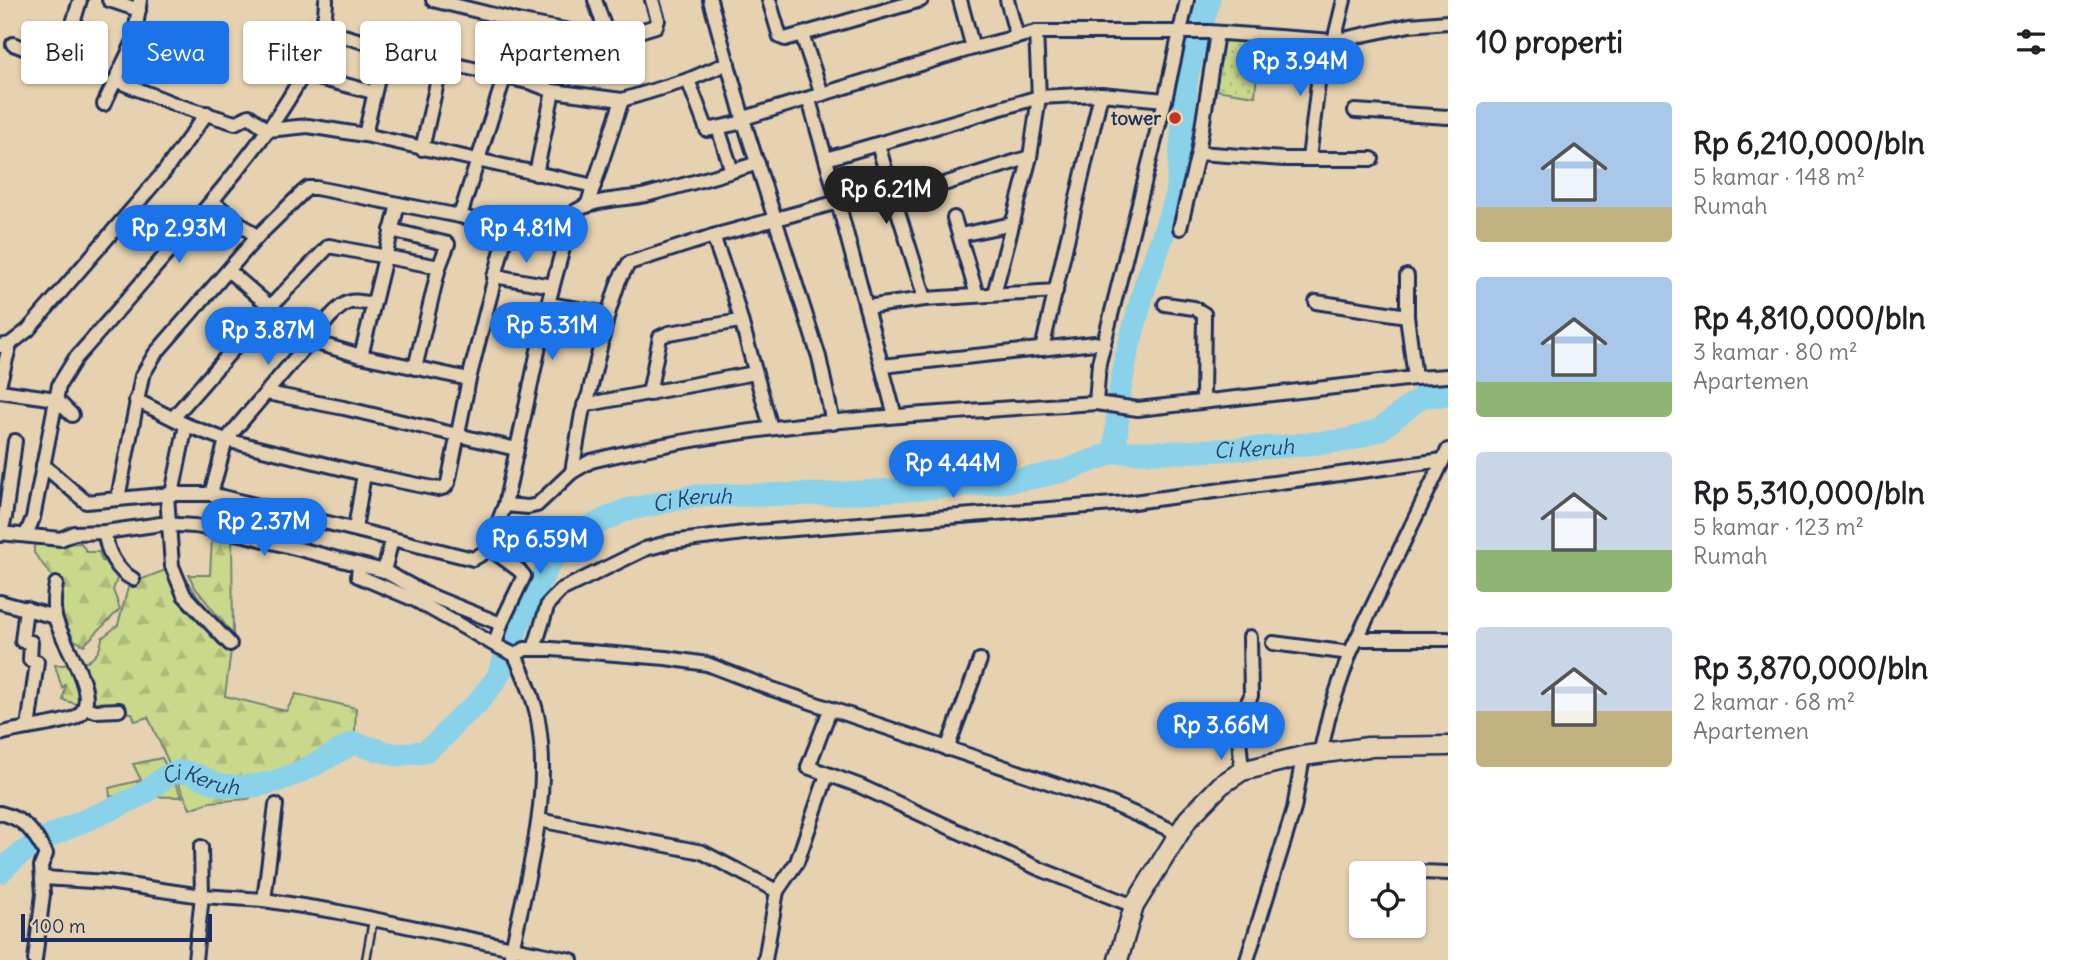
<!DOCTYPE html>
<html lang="id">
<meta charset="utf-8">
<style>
body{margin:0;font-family:Delius,sans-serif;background:#f2f2f2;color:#202124;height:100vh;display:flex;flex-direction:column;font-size:26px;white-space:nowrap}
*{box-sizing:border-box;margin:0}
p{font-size:23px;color:#757577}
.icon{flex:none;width:38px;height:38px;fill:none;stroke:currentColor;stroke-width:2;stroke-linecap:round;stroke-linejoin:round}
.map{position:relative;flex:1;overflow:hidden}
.drawer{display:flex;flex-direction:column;background:#fff;width:630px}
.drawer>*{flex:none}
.hud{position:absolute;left:21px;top:21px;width:665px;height:63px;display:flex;gap:14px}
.buttons{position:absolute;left:1349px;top:861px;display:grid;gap:14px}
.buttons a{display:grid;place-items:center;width:77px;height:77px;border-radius:7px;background:#fff;box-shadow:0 2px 5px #0004;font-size:35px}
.scale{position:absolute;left:21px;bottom:18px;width:191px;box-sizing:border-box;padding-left:7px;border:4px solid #1b2f5e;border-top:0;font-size:19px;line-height:24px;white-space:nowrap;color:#1b2f5e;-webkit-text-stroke:5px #e6d2b0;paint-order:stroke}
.price{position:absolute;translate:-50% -60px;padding:0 16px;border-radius:24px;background:#1a73e8;color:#fff;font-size:23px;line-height:46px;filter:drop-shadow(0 2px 4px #0008)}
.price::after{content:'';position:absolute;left:50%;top:42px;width:21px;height:16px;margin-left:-10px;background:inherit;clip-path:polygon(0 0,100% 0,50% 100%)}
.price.active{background:#222;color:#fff}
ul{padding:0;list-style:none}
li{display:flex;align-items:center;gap:21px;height:175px;padding:0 28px}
li span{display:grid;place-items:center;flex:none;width:196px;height:140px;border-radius:7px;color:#555}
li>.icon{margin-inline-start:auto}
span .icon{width:84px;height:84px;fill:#fffc;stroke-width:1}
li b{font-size:30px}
h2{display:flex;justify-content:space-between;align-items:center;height:84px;padding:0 28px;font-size:30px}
.tag{padding:0 24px;border-radius:7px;background:#fff;box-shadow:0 2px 5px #0004;font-size:24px;line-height:63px}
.tag.active{background:#1a73e8;color:#fff}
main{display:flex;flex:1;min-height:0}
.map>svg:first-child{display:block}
.green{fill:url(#green-dots);stroke:#728474;stroke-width:2}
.forest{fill:url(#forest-firs);stroke:#728474;stroke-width:2}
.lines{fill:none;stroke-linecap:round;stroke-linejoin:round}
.river{stroke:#89d2ea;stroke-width:23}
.service-casing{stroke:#1b2f5e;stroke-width:11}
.minor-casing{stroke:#1b2f5e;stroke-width:18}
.secondary-casing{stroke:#1b2f5e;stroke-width:23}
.service{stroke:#e6d2b0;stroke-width:6}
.minor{stroke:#e6d2b0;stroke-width:12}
.secondary{stroke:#e6d2b0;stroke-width:18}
.poi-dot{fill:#c8321e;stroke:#e6d2b0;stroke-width:2.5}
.labels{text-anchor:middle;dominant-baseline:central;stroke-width:5;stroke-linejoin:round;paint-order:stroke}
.poi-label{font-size:19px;font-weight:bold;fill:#1b2f5e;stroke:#e6d2b0;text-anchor:end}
.water-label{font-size:21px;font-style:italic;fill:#263f6c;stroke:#e6d2b0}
</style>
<main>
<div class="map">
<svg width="1448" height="960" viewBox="0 0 1448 960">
<defs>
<pattern id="green-dots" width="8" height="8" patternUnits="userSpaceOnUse" patternTransform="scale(1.75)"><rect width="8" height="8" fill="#c9d88b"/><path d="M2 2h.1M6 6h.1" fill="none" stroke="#acba7a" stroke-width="1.8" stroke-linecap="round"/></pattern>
<pattern id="forest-firs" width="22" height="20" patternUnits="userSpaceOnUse" patternTransform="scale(1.75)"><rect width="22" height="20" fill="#c9d88b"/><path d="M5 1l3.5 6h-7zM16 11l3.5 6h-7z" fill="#acba7a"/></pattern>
</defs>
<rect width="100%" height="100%" fill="#e6d2b0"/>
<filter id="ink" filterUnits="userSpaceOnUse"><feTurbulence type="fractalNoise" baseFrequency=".0143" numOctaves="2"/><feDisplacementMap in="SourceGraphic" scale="14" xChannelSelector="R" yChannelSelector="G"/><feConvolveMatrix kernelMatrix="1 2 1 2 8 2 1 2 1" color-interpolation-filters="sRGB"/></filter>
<g filter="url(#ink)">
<polygon class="green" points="1220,37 1286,44 1283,76 1257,74 1255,96 1215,90"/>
<g class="forest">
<polygon points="232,537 233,635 194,586 189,575 210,575 212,538"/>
<polygon points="81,543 87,552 99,552 102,561 115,564 119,573 113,590 120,609 84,645 74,640 60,611 58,584 34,553 34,545"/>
<path d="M176,566L232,643L225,696L286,711L296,694L356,708L354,754L279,779L248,799L210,802L190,809L148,717L135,721L132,713H84L80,705L63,700L65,685L62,688L55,665C79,665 99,665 102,638L118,625L129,584Z"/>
<polygon points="162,758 182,797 110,796 109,788 141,780 133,764"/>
</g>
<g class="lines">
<g class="river">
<polyline points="1115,452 1119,395 1127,353 1145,286 1177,195 1187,76 1209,0"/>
<path id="s1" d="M0,872C36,833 95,820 141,795C154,788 162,775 177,772C192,769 208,783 223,785C269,794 315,765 353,743L396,755L424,752L442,738L458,719L476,705L497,678L521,618L549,564L576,533L626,510L693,496L830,494L986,484L1036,477L1067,470L1115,452H1181L1277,447L1349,440L1379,430L1423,396L1448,395"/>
</g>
<defs>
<polyline id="service" points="366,960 373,920"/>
<g id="minor">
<polyline points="109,0 139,10"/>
<polyline points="433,0 522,22 613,39 656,26 658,20 652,0"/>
<polyline points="595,0 608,38"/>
<polyline points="710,0 744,122 819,357 833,423"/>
<polyline points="769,0 780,37 785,39 921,0"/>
<polyline points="960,0 973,48"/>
<polyline points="1007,0 1017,37"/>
<polyline points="323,30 385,48 532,83 553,91 622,100 688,80 728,63"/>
<polyline points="802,35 822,94"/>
<polyline points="1334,41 1344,0"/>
<polyline points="13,44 57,61 62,60 80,0"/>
<polyline points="302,74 373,92"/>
<polyline points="688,80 707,130 744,122"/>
<polyline points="117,81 177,105 235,123 249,116 268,130 308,126 365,135 594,186"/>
<polyline points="809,100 838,202 895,416"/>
<polyline points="104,104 134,41 140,0"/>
<polyline points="1355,111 1448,117"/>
<polyline points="744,118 973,48 1036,32 1209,32 1334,41 1410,25 1448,22"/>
<polyline points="718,128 732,171"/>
<polyline points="365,135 385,48"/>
<path d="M878,144C892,196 910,247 925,299"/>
<polyline points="422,149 442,61"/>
<polyline points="1198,153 1284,159 1372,159"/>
<polyline points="826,159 1039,97 1101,94 1165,100 1187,0"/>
<polyline points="1309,159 1323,41"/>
<polyline points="536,174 553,91"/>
<polyline points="893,200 1030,157"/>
<polyline points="587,206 622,100"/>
<polyline points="460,216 522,22"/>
<polyline points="954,218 977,295"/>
<polyline points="1180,228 1198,153 1217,33"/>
<polyline points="391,230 448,244 439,267 415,368"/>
<polyline points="960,235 1012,224"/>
<polyline points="713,236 734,295 771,428"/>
<polyline points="229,271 310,341 361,356 469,379"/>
<polyline points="494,276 552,286"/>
<polyline points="1407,276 1407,316 1415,378"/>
<polyline points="994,294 1030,157 1039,97 1036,32"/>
<polyline points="1316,302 1407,316"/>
<polyline points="548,304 608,314"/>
<polyline points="1165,304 1194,308 1204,314 1203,401"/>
<polyline points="866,307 925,299 1056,291"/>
<polyline points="0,346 10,344 28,330 164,172 207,113"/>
<polyline points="1042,349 1101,94"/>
<polyline points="361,356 398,204"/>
<polyline points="882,366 1095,343 1104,345"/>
<polyline points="0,382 10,344"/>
<polyline points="0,391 56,399 72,415"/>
<polyline points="267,393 344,408 516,449"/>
<polyline points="649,394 660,337 669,333 740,321"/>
<polyline points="136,400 186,425 226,440 364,474 438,489 445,487 448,483 469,379 507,230 460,216 316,188 308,188 303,192 257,237 213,202"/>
<polyline points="1096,403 1138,409 1415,378 1448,376"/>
<polyline points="584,405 755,373"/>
<polyline points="173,418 270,307 329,246 439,267"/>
<path d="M43,465L86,502L172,494H211L473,559L487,551L505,505L548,304L572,214C590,198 624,200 646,195C684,185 721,175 758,163"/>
<polyline points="572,472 582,413 589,394 608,314 619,280 629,263 713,236 838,202"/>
<polyline points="172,494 186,425"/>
<path d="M211,494L226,440L330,317C347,299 350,300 373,304"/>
<polyline points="167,495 172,566 184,595 230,644"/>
<polyline points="118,498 142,376 155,354 257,237"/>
<path d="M505,505L528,507L537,505L572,472L591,461C755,420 928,414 1096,403L1099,363L1165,100"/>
<polyline points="355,529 364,474"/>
<path d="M105,532C106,551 117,571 133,579"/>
<polyline points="0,533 61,539 74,533 105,532 161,524 195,526 245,535 384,571 424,593 501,624"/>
<polyline points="0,535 5,517 15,441"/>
<path d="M26,535L33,518L59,385L75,359C109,321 143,281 177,242C224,187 326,74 326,0"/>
<polyline points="489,548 519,570 524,576 501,624 495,645 515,655 525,649 552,649 666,658 707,664 772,689 1110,803 1178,833"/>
<polyline points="359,566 358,576 415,600 495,645"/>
<polyline points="384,571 392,539"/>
<polyline points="0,602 55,617"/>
<polyline points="26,608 22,641 31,642 30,660 37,662 28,728"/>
<polyline points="1358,639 1448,639"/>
<polyline points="1273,643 1350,653"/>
<polyline points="534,649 548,604 561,590 645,549 671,542 744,533 1126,503 1443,460"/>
<polyline points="85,708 96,711 119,710"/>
<polyline points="830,710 808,767 860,786 1040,869 1134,906"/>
<path d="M0,734C22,727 54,726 74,718C108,703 59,640 55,616C53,606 54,594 56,584"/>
<polyline points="947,749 980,660"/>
<polyline points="1320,754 1330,711 1350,653 1448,450"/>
<polyline points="1242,771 1238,727 1239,720 1251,696 1250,637"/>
<path d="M0,813C25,819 34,832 46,854L41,866L43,894L35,960"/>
<polyline points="539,820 702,852 777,891 765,960"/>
<polyline points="1421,872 1448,873"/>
<polyline points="43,878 108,882 202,896 264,900 334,911 571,960"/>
<polyline points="777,891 797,862 827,775"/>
<polyline points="264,900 276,805"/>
<polyline points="195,960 202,896 201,847"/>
<path d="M510,960C525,883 551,805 539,726C536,702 525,677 515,655"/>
<polyline points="1247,960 1294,809 1303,756"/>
</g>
<polyline id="secondary" points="1118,960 1134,906 1188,819 1221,785 1242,771 1303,756 1368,747 1448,746"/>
</defs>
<use href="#service" class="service-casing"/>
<use href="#minor" class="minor-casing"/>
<use href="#secondary" class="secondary-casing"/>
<use href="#service" class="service"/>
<use href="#minor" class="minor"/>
<use href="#secondary" class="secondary"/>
</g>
</g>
<circle class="poi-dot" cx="1175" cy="118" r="7"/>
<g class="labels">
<g class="poi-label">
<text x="1161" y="118">tower</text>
</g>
<g class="water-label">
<text stroke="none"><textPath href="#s1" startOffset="1426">Ci Keruh</textPath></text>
<text stroke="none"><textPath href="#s1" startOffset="859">Ci Keruh</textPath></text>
<text stroke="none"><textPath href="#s1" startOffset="229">Ci Keruh</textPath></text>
</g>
</g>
</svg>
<div class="buttons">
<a><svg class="icon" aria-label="locate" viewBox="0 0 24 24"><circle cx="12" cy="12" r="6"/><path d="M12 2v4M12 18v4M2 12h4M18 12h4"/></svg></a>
</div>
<div class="scale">100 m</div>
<b class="price" style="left:1300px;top:98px">Rp 3.94M</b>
<b class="price active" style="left:886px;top:226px">Rp 6.21M</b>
<b class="price" style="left:179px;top:265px">Rp 2.93M</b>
<b class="price" style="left:526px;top:265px">Rp 4.81M</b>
<b class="price" style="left:552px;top:362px">Rp 5.31M</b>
<b class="price" style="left:268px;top:367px">Rp 3.87M</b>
<b class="price" style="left:953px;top:500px">Rp 4.44M</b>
<b class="price" style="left:264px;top:558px">Rp 2.37M</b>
<b class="price" style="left:540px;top:576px">Rp 6.59M</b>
<b class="price" style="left:1221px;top:762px">Rp 3.66M</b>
<div class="hud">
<a class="tag">Beli</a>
<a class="tag active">Sewa</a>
<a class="tag">Filter</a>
<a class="tag">Baru</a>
<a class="tag">Apartemen</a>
</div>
</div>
<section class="drawer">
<h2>10 properti<svg class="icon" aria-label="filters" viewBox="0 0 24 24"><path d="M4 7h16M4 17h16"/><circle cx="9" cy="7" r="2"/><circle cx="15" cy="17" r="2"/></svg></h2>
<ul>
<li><span style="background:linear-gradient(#a9c7e8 75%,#c2b280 0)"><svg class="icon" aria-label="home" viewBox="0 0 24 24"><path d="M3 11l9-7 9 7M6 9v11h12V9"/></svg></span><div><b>Rp 6,210,000/bln</b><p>5 kamar · 148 m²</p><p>Rumah</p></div></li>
<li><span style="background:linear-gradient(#a9c7e8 75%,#8fb573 0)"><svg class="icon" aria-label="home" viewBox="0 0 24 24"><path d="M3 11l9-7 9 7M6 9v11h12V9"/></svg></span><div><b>Rp 4,810,000/bln</b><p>3 kamar · 80 m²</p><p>Apartemen</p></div></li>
<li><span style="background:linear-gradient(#c9d6e8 70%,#8fb573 0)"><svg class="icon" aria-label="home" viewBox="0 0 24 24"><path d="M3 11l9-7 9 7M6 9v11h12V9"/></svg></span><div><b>Rp 5,310,000/bln</b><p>5 kamar · 123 m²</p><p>Rumah</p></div></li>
<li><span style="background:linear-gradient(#c9d6e8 60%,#c2b280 0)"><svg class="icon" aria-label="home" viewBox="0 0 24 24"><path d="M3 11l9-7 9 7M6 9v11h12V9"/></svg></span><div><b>Rp 3,870,000/bln</b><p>2 kamar · 68 m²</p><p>Apartemen</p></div></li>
</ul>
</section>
</main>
